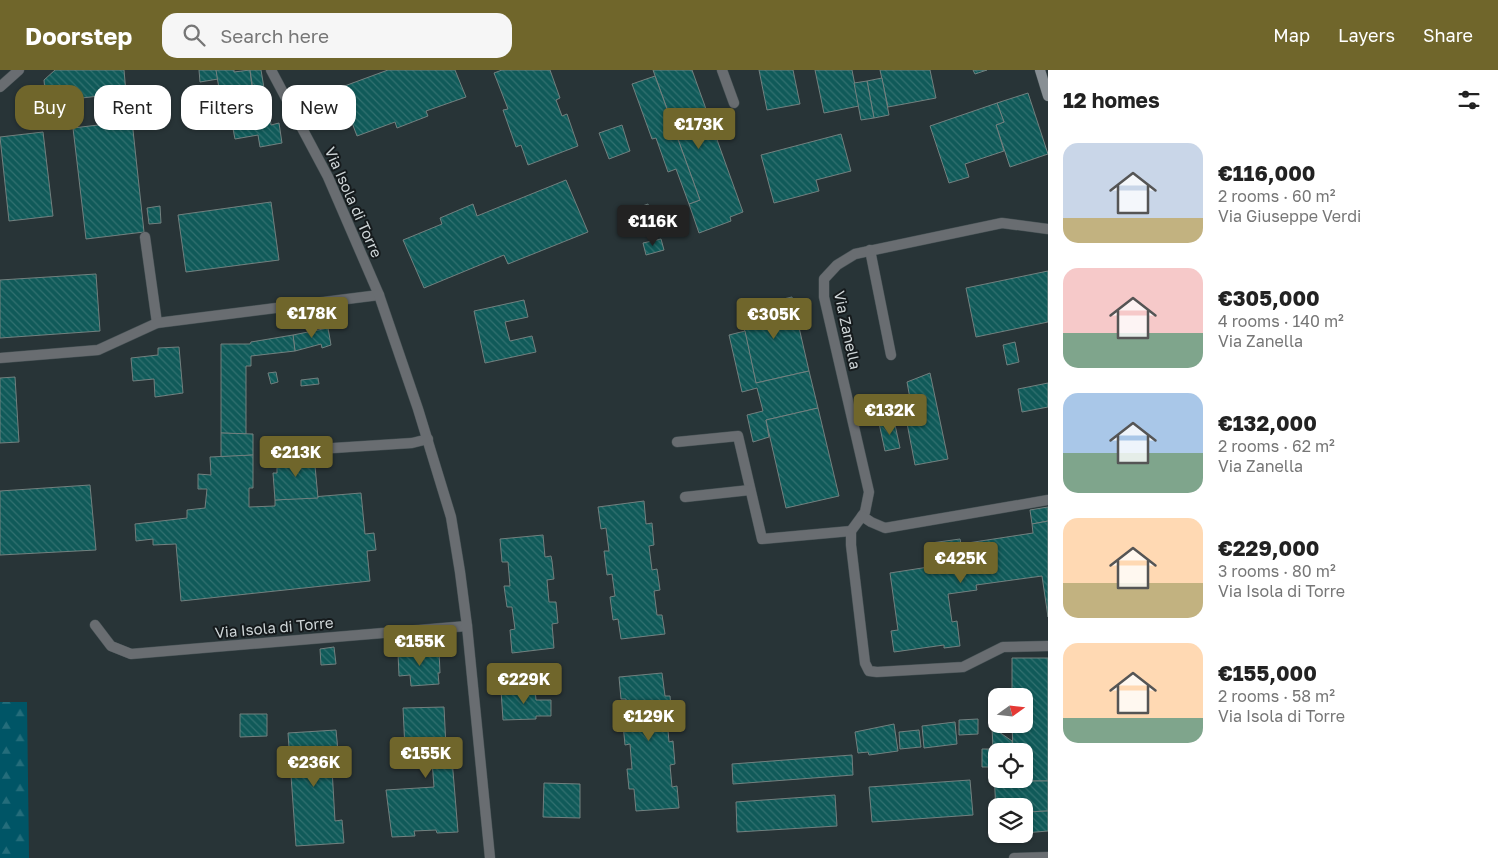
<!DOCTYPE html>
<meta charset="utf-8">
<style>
body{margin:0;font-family:"Golos Text",sans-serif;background:#f6f6f6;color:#222;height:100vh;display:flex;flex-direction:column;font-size:19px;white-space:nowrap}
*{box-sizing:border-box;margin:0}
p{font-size:16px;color:#767676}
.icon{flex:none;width:28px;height:28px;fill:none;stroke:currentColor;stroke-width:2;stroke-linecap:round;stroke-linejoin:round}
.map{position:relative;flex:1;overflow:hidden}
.drawer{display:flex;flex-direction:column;background:#fff;width:450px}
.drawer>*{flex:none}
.banner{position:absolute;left:15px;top:15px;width:475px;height:45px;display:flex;gap:10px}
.needle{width:32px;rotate:75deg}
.fabs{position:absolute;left:988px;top:618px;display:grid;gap:10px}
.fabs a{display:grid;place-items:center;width:45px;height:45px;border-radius:10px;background:#fff;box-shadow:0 1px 4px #0004;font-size:25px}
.price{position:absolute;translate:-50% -42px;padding:0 11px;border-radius:5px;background:#70662b;color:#fff;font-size:16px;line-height:32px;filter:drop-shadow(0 1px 2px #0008)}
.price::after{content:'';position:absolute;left:50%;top:30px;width:15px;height:11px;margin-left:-8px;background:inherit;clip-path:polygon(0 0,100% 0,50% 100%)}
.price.selected{background:#222;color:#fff}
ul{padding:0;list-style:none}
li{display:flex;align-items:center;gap:15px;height:125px;padding:0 15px}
li span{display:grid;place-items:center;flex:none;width:140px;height:100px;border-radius:15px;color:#555}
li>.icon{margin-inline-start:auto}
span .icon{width:60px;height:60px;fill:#fffc;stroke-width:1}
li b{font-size:21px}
h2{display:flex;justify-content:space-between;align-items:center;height:60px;padding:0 15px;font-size:21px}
.tag{padding:0 18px;border-radius:15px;background:#fff;box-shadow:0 1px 4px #0004;font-size:18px;line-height:45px}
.tag.selected{background:#70662b;color:#fff}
header{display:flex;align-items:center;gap:30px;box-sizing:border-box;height:70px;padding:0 25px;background:#70662b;color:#fff}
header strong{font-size:24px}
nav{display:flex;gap:28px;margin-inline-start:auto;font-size:18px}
.search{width:350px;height:45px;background:#f6f6f6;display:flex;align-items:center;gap:12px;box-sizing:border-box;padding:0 18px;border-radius:15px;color:#767676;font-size:19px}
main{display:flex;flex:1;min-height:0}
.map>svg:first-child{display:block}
.forest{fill:url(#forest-firs)}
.building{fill:url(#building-back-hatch);stroke:#72807f}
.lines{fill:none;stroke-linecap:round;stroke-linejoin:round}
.service-casing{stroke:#465154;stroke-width:11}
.minor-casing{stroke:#465154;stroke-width:11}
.secondary-casing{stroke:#465154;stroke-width:11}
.service{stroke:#696d71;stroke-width:10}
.minor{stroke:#696d71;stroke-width:10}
.secondary{stroke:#888f94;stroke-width:10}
.labels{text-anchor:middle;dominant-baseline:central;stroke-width:4;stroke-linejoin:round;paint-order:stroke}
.street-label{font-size:15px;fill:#cfd6d8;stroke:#151a1c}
</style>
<header>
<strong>Doorstep</strong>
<div class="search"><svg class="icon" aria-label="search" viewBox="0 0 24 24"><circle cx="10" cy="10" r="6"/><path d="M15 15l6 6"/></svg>Search here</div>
<nav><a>Map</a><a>Layers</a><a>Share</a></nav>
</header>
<main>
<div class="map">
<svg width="1048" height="788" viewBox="0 0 1048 788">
<defs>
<pattern id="forest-firs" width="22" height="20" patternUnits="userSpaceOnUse" patternTransform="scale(1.25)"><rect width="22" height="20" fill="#056"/><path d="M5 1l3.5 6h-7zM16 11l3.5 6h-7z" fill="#246d7b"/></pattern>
<pattern id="building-back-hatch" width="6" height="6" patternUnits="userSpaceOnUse" patternTransform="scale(1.25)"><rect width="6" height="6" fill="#105a59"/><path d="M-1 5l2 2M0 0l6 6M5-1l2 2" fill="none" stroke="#327170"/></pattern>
</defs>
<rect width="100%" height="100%" fill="#283437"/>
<polygon class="forest" points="0,632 27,632 29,788 0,788"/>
<g class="building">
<polygon points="55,0 124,0 126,23 46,32 44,10"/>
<polygon points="199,0 216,0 218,9 200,12"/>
<polygon points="216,0 234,0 234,2 250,0 253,25 221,31"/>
<polygon points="250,0 261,0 264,18 253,20"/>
<polygon points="388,0 455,0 466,27 426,41 428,46 397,58 395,52 357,66 339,18"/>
<polygon points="502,0 550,0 560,28 556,30 562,46 567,44 578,76 528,95 521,75 516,77 503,40 508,39 494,3"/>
<polygon points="653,0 692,0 743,142 730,147 731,151 699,163 689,134 700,130"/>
<polygon points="759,0 793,0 800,34 767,40"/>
<polygon points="815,0 852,0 859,36 824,43"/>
<polygon points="880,0 930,0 936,28 888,37"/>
<polygon points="973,0 987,0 975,4"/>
<polygon points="655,6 700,130 689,134 676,99 668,102 656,68 652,69 632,14"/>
<polygon points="882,8 889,45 874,48 867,11"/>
<polygon points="867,11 874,48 861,50 854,13"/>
<polygon points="207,16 209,33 192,36 190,18"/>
<polygon points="1028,23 1048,84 1010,97 996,55 1004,52 997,33"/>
<polygon points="997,33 1004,52 996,55 1004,81 965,94 969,107 949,113 930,56"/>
<polygon points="269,37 271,55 279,53 282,73 260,77 258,65 235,69 230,43"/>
<polygon points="132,51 144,162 86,169 73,58"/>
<polygon points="622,55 630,81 609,89 599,63"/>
<polygon points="43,62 53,146 9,151 0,67"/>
<polygon points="841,64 851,101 816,110 819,121 774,133 761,85"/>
<polygon points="566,110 588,162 508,194 504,185 424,218 403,170 442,154 440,148 473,134 477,146"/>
<polygon points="271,132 279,190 186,202 178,145"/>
<polygon points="648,134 654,154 637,160 631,140"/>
<polygon points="160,136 161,153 149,154 147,138"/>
<polygon points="661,169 664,180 646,185 643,173"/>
<polygon points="1048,201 1048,252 976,267 966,218"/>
<polygon points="96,204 100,261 0,268 0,210"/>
<polygon points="792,227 809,301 756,313 740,239"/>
<polygon points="524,230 528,247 505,252 510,271 532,266 536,282 485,293 474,241"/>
<polygon points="328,258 331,275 322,278 321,274 295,281 293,265"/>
<polygon points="745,261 756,313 809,301 818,338 766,350 769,367 753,372 747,345 763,341 757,318 742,322 729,265"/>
<polygon points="293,265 295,281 251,286 251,296 246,296 246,364 221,363 221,274 250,274 251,272"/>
<polygon points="1015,272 1019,292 1007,295 1003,275"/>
<polygon points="179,277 183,323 155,327 154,309 133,311 131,288 158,285 158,278"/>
<polygon points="276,302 278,312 271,314 268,303"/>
<polygon points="930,303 948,389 915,395 906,348 913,345 907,312"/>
<polygon points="15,307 19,372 0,373 0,308"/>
<polygon points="318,308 319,314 301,316 301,310"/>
<polygon points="1048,313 1048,337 1022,342 1018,319"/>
<polygon points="818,338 839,426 786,438 766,350"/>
<polygon points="894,350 900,378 885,381 879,353"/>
<polygon points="221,363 253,364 253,385 221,387"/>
<polygon points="253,385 253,418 249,418 249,437 275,436 275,430 361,423 365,464 374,463 376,480 367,481 370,511 181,531 176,474 153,475 153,469 136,471 135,454 187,448 187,440 205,438 207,419 198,419 198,404 211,405 210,387"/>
<polygon points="314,385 318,428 275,430 273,403 277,403 277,387"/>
<polygon points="90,415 96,480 0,485 0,421"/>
<polygon points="644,431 646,454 652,453 654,475 649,476 652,500 657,499 660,520 654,521 657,545 662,545 665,564 621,569 618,549 613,550 610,527 615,526 612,504 607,505 604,481 609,481 606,458 601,459 598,437"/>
<polygon points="1048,437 1048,451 1032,454 1030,440"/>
<polygon points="1048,451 1048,547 1042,506 976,515 977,520 948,524 952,552 957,551 960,576 944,578 944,575 894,582 891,561 898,560 890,503 935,496 931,473 960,469 961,474 1033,463 1032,454"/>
<polygon points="543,465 545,487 551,486 552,491 554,509 547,510 549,532 556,532 558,553 552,554 554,578 512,583 510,560 515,559 512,537 507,537 504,516 510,516 508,492 502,492 500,469"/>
<polygon points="334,577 336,594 321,595 320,579"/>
<polygon points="439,580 440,603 438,603 439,614 411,616 410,605 399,606 398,583"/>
<polygon points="1012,588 1048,588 1048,711 1013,711 1013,709 1024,709 1024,681 1013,681 1012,654 1024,654 1024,626 1012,626"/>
<polygon points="662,603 665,626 670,626 672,649 667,649 669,672 673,671 675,694 670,695 672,717 677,716 679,738 636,741 634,719 629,719 627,699 632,699 630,674 625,675 623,654 628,654 626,629 621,629 619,607"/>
<polygon points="535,618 536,630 551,630 551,646 536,646 536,649 503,650 501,620"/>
<polygon points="444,637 446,677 451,677 458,762 437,763 436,760 414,761 415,766 392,767 386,720 434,717 431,678 405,679 403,638"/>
<polygon points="240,644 267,644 267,666 240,667"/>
<polygon points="978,649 978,664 959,665 959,650"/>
<polygon points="955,652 957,674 924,678 922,656"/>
<polygon points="894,654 898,681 869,685 868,682 858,683 855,662"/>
<polygon points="992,657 1012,671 1013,681 996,681 996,709 1013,709 1013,711 1048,711 1048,741 1024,742 1024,736 996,736 996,743"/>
<polygon points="336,660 338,681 331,681 335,751 342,750 344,773 296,776 288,663"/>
<polygon points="919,660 921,677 900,679 899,662"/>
<polygon points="982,679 990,679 991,697 982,697"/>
<polygon points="852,685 853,705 733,714 732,694"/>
<polygon points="970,710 973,745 872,752 869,717"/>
<polygon points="544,713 580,714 580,748 543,747"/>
<polygon points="835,725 837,756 737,762 736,732"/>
<polygon points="1048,741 1048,761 1024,763 1024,742"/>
</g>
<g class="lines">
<defs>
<g id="service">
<polyline points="0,17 19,0"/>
<polyline points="145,167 157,253"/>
<polyline points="870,180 891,285"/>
<polyline points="0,288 98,280 157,253 379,225"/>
<polyline points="677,372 738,366 762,469 851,461"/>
<polyline points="271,382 412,373 428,369"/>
<polyline points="685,427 750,420"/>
<polyline points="95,555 111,576 131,584 467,556"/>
</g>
<g id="minor">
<polyline points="271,0 328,107 379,225 418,339 451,447 460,502 467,556 490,788"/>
<polyline points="722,0 734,33"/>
<polyline points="1048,159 1002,153 855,184 837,195 824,209 824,227 869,422 865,442 851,461 851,475 865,593 869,601 877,602 963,597 1003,577 1048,576"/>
<polyline points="862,446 871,452 885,458 1048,430"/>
<polyline points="1014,788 1048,787"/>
</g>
<polyline id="secondary" points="1040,0 1048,26"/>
</defs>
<use href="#service" class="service-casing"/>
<use href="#minor" class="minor-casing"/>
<use href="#secondary" class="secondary-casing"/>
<use href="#service" class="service"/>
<use href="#minor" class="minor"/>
<use href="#secondary" class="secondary"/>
</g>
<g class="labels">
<g class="street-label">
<text transform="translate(354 132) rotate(66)">Via Isola di Torre</text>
<text transform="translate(848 260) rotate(78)">Via Zanella</text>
<text transform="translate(274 557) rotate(-5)">Via Isola di Torre</text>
</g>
</g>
</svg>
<div class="fabs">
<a><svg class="needle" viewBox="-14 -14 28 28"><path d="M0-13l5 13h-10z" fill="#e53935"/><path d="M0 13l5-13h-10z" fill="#767676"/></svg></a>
<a><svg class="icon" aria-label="locate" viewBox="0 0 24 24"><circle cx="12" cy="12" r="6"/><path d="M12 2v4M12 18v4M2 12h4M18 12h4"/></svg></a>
<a><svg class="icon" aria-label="layers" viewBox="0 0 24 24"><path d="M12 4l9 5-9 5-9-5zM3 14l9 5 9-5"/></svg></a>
</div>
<b class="price" style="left:699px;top:80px">€173K</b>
<b class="price selected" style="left:653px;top:177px">€116K</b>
<b class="price" style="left:312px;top:269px">€178K</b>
<b class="price" style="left:774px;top:270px">€305K</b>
<b class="price" style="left:890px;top:366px">€132K</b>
<b class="price" style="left:296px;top:408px">€213K</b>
<b class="price" style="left:961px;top:514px">€425K</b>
<b class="price" style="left:420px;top:597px">€155K</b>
<b class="price" style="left:524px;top:635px">€229K</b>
<b class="price" style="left:649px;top:672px">€129K</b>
<b class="price" style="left:426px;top:709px">€155K</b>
<b class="price" style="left:314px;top:718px">€236K</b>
<div class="banner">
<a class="tag selected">Buy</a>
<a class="tag">Rent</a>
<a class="tag">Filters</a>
<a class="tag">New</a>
</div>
</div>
<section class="drawer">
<h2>12 homes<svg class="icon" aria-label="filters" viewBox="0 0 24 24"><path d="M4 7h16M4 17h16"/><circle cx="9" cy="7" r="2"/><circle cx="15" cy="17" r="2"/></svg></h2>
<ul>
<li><span style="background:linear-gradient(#c9d6e8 75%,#c2b280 0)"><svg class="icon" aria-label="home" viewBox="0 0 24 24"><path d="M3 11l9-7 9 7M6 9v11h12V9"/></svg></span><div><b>€116,000</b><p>2 rooms · 60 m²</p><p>Via Giuseppe Verdi</p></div></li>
<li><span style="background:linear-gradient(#f6c9c9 65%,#7fa58c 0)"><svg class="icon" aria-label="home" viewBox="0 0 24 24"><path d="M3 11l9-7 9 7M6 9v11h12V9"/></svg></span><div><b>€305,000</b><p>4 rooms · 140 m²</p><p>Via Zanella</p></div></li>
<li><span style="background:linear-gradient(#a9c7e8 60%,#7fa58c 0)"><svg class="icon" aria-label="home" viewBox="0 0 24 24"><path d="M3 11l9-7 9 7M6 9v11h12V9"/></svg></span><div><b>€132,000</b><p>2 rooms · 62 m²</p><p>Via Zanella</p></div></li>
<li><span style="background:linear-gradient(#ffd9b3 65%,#c2b280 0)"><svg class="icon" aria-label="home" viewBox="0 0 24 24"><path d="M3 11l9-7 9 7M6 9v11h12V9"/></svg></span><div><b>€229,000</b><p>3 rooms · 80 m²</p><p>Via Isola di Torre</p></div></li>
<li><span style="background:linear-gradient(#ffd9b3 75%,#7fa58c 0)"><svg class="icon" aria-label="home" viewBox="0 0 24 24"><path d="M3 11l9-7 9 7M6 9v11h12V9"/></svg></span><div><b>€155,000</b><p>2 rooms · 58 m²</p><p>Via Isola di Torre</p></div></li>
</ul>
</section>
</main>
